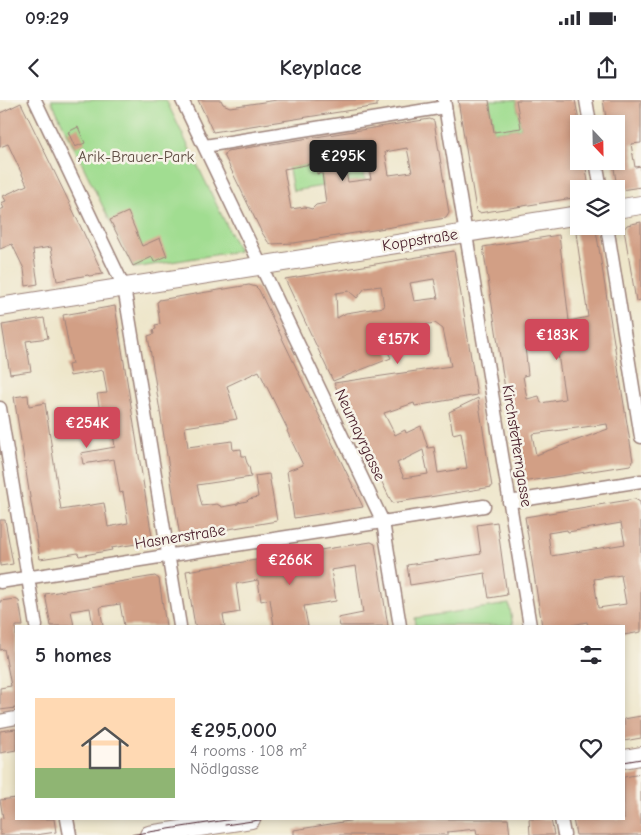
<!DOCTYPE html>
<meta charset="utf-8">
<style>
body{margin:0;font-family:"Comic Neue",sans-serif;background:#f2f2f3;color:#2b2b33;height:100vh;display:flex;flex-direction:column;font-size:19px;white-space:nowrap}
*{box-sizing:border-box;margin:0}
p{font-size:16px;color:#7c7c81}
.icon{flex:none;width:28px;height:28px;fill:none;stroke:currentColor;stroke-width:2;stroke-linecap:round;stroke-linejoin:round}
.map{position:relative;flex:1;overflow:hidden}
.sheet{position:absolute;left:15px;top:525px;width:610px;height:195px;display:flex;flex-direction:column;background:#fff;border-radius:0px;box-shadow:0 2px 8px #0003}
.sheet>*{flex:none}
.needle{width:32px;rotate:158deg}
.buttons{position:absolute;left:570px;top:15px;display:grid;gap:10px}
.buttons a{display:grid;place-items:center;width:55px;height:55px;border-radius:0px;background:#fff;box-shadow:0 2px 8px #0003;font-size:25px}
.price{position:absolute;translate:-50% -42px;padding:0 11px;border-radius:5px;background:#d1495b;color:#fff;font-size:16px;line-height:32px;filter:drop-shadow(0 1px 2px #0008)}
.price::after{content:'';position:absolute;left:50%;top:30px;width:15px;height:11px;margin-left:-8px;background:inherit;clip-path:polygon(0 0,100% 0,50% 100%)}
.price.active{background:#222;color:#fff}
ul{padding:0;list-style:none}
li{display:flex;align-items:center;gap:15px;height:125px;padding:0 20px}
li span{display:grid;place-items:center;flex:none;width:140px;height:100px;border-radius:0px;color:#555}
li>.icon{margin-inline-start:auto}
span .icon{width:60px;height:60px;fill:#fffc;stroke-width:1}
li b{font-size:21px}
h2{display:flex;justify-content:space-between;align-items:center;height:60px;padding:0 20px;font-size:21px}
.status{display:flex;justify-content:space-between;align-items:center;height:35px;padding:0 25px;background:#fff;direction:ltr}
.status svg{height:14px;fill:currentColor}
header{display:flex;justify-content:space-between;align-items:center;height:65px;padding:0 20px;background:#fff;font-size:22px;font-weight:700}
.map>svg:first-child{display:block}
.green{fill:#a1dd91;stroke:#767e5e}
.building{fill:#d29f85;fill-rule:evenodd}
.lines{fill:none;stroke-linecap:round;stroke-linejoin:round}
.minor-casing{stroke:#9c827a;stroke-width:15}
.secondary-casing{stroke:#9c827a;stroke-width:20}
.minor{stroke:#fff;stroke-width:12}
.secondary{stroke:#fff;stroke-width:18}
.tram{stroke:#4a1f2b;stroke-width:1}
.labels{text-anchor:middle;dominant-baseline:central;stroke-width:5;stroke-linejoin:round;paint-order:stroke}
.park-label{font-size:16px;fill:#604e44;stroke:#f7f3e8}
.street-label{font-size:16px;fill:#4a1f2b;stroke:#f7f3e8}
</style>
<div class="status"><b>09:29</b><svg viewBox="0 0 49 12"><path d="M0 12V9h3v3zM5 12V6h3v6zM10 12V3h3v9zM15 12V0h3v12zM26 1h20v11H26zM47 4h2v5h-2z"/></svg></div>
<header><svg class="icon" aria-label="back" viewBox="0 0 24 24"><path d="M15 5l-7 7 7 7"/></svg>Keyplace<svg class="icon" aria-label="share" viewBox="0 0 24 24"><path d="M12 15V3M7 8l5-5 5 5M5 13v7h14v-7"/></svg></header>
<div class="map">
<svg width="641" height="735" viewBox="0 0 641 735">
<rect width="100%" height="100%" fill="#f7f3e8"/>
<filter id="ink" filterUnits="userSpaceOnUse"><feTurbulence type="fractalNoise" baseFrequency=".02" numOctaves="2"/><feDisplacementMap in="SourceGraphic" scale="10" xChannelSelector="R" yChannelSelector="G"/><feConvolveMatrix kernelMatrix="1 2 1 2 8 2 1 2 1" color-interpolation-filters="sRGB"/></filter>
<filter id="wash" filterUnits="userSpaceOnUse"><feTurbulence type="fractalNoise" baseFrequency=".0096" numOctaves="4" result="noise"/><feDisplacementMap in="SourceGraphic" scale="20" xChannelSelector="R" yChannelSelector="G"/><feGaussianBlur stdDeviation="1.12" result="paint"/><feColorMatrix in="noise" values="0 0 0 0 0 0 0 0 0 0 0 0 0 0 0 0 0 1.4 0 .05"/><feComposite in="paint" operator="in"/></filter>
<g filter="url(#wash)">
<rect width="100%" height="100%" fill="#eee6ca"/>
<g class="green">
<polygon points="51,0 166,0 239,151 134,168 105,111"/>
<polygon points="489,0 516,0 521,28 494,32"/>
<polygon points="360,52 365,80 348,82 344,57"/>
<polygon points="315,60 320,66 316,67 317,74 322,73 323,86 293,91 288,65 296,67 314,63"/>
<polygon points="509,504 513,526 416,526 415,518"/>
</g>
<g id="blocks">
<g class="building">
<polygon points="198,0 221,0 223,4 230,7 277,0 377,0 377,6 213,32"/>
<polygon points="458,0 489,0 494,32 521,28 516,0 575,0 579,21 579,61 585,61 589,89 579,89 579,97 479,113 476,110"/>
<polygon points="603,0 641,0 641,43 631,44 635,67 641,66 641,87 621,90 617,88 613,61 616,61 616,24 607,24"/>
<polygon points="21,3 69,102 103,174 89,176 88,175 57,181 51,147 33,150 38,184 26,186 24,169 12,144 0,149 0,110 4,108 1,103 6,101 3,96 27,85 8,44 0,47 0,13"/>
<path d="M430,19L434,21L449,113L446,118L294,143L271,144L268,142L261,131L224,55L227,51ZM407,48L412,72L389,75L385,52ZM366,55L371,79L348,82L343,58ZM316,63L317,74L322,73L326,103L316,105L312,109L305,107L291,109L284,69Z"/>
<polygon points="78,27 85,43 75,47 68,32"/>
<polygon points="128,112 142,146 160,138 167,156 154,162 152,157 133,166 110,120"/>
<polygon points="641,122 641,200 636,201 624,129 627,125"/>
<path d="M596,130L633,361L630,365L522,382L519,379L483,147L559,135L569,221L588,217L576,133ZM556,242L565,299L541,303L539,296L527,299L523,276L528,275L525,246ZM607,324L608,329L536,355L532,334Z"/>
<path d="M454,151L477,295L415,306L414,303L384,313L395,335L405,330L406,333L421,326L428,348L434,347L438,373L467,368L461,332L453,334L449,312L478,298L492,387L392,403L334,283L451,266L443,229L435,223L416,226L417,233L407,234L400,233L385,240L389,249L387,250L391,258L333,281L285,179ZM434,179L438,198L414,201L410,183ZM381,186L384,207L346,213L337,218L336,193L349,191L357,198L365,188ZM423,350L428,374L404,378L397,363Z"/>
<polygon points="249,185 256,187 259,190 363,407 294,418 287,371 303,365 287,331 288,330 259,271 227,286 237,319 185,327 188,347 232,341 233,350 241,349 242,356 245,356 247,363 249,366 251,377 197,385 202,406 217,404 222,407 238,404 238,403 247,401 249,399 258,397 255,376 269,374 277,421 180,437 148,236 154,234 153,230 156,229 155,225 160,224 157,202 159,201 159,200"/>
<polygon points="115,206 152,437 149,442 111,448 112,450 79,456 78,453 40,459 14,297 28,295 29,306 45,303 61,410 104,403 108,427 128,423 123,392 120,393 114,359 83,364 81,353 115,347 112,326 103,328 97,294 107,293 103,270 70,276 68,265 72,264 63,215"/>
<polygon points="44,218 48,238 26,241 31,271 10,274 2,225"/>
<path d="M635,399L640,402L641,410V532L624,535V526H588L587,522L567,526H542L525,417ZM621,423L625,444L551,456L548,433L567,430L568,432ZM621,475L626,504L598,508L594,479Z"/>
<polygon points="0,420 5,420 13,464 0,466"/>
<polygon points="497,422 507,495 489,498 485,473 410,485 407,465 481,454 477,425"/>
<polygon points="371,442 375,444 388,526 340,526 338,518 363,513 356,466 331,470 336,501 304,506 308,526 274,526 270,499 261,501 258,480 236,484 240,512 223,515 225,526 195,526 186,471"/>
<polygon points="155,476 159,479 166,526 124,526 120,504 100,507 103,526 93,526 90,508 71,511 74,526 51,526 45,494"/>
<polygon points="15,499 19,501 23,526 16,526 16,608 0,610 0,588 11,586 4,549 0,550 0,501"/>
<polygon points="641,616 641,638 624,641 624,619"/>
<polygon points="16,629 16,650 0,653 0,631"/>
<polygon points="641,674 641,735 576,735 573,719 624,719 624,677"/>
<polygon points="16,698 16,719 54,719 56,732 36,735 0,735 0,719 3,718 0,700"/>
<polygon points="361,719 508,719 510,735 477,735 476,729 447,732 447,735 294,735 294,730"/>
<polygon points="529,719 551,719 554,735 530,735"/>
</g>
</g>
</g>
<g filter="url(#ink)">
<use href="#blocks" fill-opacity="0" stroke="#9c827a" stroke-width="1"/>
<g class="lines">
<defs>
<g id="minor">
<polyline points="35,0 124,187 180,526"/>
<polyline points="182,0 383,422 400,526"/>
<polyline points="444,0 530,526"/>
<polyline points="586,0 590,24"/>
<polyline points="205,46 445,7"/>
<polyline points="596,61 601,89"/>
<polyline points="607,126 641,337"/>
<polyline points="0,308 36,526"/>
<polyline points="509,402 641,381"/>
<polyline points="0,482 484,406"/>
<polyline points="0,621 16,618"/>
<polyline points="67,719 70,735"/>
<polyline points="561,719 564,735"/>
</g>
<g id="secondary">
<polyline points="616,109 641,105"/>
<polyline points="0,207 579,115"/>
<polyline points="624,659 641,656"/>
<polyline points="149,735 251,719"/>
</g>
</defs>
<use href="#minor" class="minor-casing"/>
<use href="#secondary" class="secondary-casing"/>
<use href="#minor" class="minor"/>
<use href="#secondary" class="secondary"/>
<g class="tram">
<polyline points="624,662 641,659"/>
<polyline points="225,725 266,719"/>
<polyline points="130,735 233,719"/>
</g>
</g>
</g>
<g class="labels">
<g class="park-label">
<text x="136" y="57">Arik-Brauer-Park</text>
</g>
<g class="street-label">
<text transform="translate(420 140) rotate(-9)">Koppstraße</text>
<text transform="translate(360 335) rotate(65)">Neumayrgasse</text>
<text transform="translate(517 346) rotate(81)">Kirchstetterngasse</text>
<text transform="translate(180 437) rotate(-9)">Hasnerstraße</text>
</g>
</g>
</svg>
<div class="buttons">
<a><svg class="needle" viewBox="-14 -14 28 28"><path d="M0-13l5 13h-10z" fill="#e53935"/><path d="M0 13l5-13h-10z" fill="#7c7c81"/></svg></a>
<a><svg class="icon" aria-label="layers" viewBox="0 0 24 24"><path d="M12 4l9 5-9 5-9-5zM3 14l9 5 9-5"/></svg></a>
</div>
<b class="price active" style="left:343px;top:82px">€295K</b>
<b class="price" style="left:557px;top:261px">€183K</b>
<b class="price" style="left:398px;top:265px">€157K</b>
<b class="price" style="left:87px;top:349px">€254K</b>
<b class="price" style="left:290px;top:486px">€266K</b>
<section class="sheet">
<h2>5 homes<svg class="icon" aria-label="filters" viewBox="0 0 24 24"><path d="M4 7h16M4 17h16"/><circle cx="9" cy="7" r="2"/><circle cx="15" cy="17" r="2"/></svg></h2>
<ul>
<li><span style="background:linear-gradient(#ffd9b3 70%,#8fb573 0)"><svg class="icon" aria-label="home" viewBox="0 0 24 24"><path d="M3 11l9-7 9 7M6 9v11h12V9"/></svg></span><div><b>€295,000</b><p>4 rooms · 108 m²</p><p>Nödlgasse</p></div><svg class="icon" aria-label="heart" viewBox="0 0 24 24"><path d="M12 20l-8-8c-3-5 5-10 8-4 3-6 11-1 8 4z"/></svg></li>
</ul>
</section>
</div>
